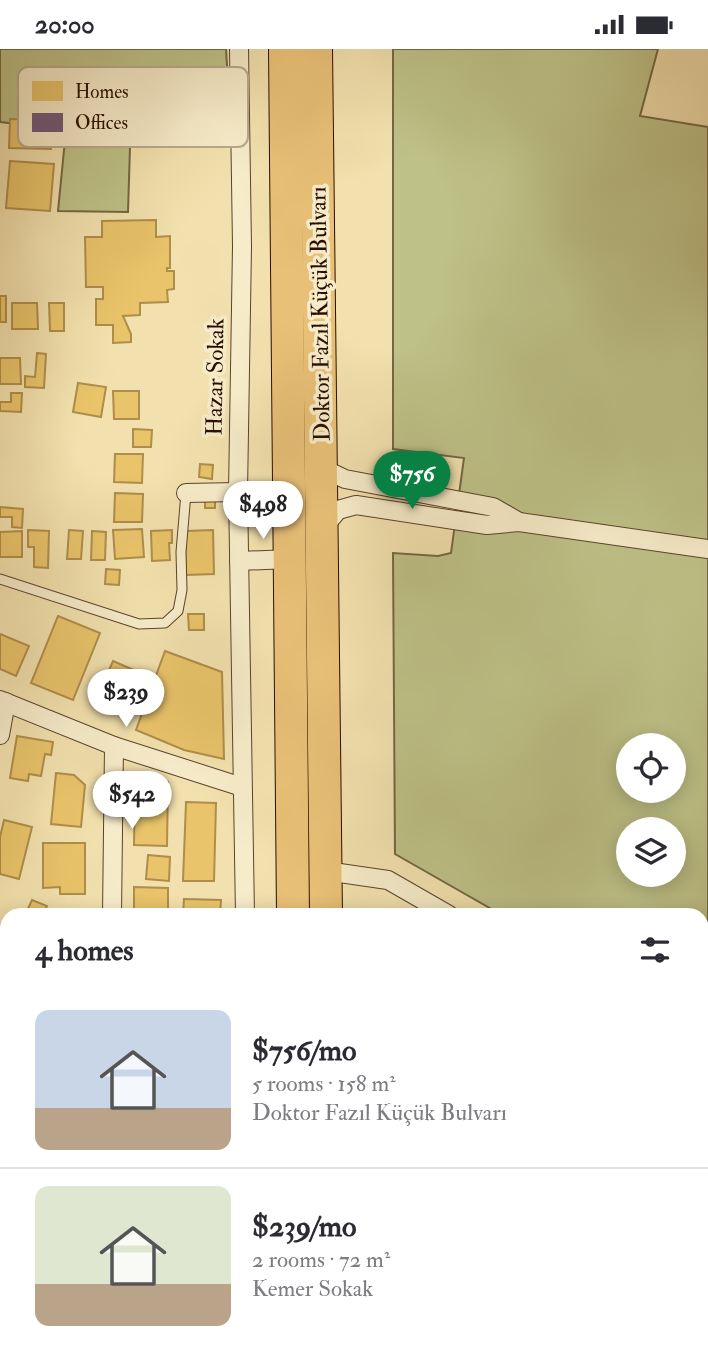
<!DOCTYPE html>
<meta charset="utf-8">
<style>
body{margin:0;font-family:"IM FELL Double Pica",serif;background:#f2f2f3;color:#2b2b33;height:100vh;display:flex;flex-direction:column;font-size:26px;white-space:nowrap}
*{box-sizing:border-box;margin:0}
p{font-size:23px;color:#7c7c81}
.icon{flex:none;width:38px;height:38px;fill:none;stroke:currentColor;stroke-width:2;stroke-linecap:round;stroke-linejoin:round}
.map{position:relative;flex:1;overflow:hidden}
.sheet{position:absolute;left:0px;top:859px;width:709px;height:450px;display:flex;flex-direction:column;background:#fff;border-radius:21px 21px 0 0;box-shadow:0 4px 18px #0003}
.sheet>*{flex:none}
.fabs{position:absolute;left:616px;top:684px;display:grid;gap:14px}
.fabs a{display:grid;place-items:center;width:70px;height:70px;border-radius:50%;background:#fff;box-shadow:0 4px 18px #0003;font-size:35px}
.price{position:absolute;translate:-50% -60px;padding:0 16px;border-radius:24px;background:#fff;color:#222;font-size:23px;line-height:46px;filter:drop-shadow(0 2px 4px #0008)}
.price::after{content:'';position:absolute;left:50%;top:42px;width:21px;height:16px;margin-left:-10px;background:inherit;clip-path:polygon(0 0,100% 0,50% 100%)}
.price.on{background:#0b8043;color:#fff}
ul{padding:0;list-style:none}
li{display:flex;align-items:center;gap:21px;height:175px;padding:0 35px}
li+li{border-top:2px solid #e1e1e2}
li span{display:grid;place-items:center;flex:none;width:196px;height:140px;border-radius:14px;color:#555}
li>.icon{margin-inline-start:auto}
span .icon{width:84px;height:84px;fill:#fffc;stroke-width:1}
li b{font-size:30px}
h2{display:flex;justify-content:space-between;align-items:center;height:84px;padding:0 35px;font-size:30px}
.status{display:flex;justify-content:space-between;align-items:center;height:49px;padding:0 35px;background:#fff;direction:ltr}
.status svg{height:19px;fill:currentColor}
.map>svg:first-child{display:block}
.green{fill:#bec288;stroke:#736844;stroke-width:2;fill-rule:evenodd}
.homes{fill:#e9c46a;stroke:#af8d4a;stroke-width:2}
.offices{fill:#6d597a;stroke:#584256;stroke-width:2}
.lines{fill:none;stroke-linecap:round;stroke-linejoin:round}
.lane-casing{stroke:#5a432c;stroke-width:11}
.street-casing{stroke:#5a432c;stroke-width:20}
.highway-casing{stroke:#280e01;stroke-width:34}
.lane{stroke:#f7ecca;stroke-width:9}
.street{stroke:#f7ecca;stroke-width:18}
.highway{stroke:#e9c077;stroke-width:32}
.labels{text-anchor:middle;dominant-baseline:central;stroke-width:7;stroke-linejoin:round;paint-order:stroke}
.street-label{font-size:23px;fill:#280e01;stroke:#f7ecca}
.key{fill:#f7ecca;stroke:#b9a98e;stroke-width:2}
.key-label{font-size:19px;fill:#280e01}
</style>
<div class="status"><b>20:00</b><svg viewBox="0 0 49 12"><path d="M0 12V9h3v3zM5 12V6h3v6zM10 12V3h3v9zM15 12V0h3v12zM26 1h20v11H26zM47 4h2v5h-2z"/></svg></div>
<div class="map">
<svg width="708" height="1308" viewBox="0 0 708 1308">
<rect width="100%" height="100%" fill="#f2e1ae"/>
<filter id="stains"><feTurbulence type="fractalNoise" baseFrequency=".00286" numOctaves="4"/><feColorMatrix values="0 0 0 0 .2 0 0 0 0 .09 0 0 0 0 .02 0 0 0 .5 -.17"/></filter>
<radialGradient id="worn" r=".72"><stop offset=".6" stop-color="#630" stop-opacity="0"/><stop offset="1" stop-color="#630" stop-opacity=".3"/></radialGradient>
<g class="green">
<polygon points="0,0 226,0 230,63 131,65 128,163 58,162 66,81 0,73"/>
<path d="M393,0H658L640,67L708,78V983L702,981V866H502L395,805L393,504L438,507L451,504L464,409L393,400ZM628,696H674V742H628ZM628,780H674V826H628Z"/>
<polygon points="7,1200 7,1249 0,1249 0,1201"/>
<polygon points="101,1302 158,1302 157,1308 100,1308"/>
</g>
<g class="homes">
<polygon points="10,70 53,71 51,100 9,99"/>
<polygon points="10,112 54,115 50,162 6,159"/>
<polygon points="156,171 156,188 170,187 170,219 167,219 167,222 174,222 174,240 167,241 168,253 140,254 140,266 123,267 131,285 131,293 113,294 113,276 96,276 96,250 103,250 103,238 86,238 85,188 102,188 102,172"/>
<rect x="0" y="247" width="6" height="26"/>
<polygon points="12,254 37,254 38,280 12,280"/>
<polygon points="49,254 64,254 64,282 50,282"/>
<polygon points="37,304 46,305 44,339 25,338 25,327 35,328"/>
<polygon points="0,309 20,309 21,335 0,335"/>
<polygon points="78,334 106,338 101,368 73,363"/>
<polygon points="113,342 139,342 139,370 114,370"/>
<polygon points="11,344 22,344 21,363 0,362 0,353 11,353"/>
<polygon points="133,380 152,381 151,398 133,398"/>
<polygon points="115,405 143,405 142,434 114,433"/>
<polygon points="200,415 213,416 212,430 199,428"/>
<polygon points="115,444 143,445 142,473 114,473"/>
<polygon points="215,450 215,459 205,459 205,451"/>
<polygon points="0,458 23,460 22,479 12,478 12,468 0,468"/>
<polygon points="142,480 144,508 115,510 113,481"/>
<polygon points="28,481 49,482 48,519 34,518 34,498 28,498"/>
<polygon points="69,481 83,482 81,510 67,510"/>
<polygon points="172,481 172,494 169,494 170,511 152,512 151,482"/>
<polygon points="213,481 214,525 186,526 185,482"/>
<polygon points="22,482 22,508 0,508 0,483"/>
<polygon points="92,482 106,483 105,511 91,511"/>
<polygon points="106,520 120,521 119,536 105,535"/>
<polygon points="188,565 204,565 204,581 189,581"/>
<polygon points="58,567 100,584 73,651 31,634"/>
<polygon points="0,585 29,597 16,627 0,620"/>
<polygon points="165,602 222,623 224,710 184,701 136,681"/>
<polygon points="113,612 143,625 128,660 98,647"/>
<polygon points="17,687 53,693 51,706 45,705 41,727 29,725 28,732 10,729"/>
<polygon points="56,724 74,726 85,736 81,778 51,775"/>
<polygon points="135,732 168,733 167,797 134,796"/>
<polygon points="186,753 216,754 214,832 183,832"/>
<polygon points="4,771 32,778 19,830 0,825 0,788"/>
<polygon points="43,794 85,794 85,845 60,845 60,838 43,839"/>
<polygon points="148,806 170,808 169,832 146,830"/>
<polygon points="134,838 168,839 168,866 134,866"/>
<polygon points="184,850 221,851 220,866 183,866"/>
<polygon points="32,851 47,857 43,866 26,864"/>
<polygon points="0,919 7,920 7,954 0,953"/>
<polygon points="0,977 4,978 0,1005"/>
<polygon points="0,1267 7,1268 3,1308 0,1308"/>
<polygon points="19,1302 54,1302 53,1308 19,1308"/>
<polygon points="159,1302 175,1302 175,1307 159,1306"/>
</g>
<polygon class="offices" points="435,1302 568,1302 570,1308 437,1308"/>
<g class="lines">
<defs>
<g id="lane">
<polyline points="0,530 139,575 165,574 178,562 182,541 181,503 186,444"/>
<polyline points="591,1302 593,1308"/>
<polyline points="257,1308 257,1302"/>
</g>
<g id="street">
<polyline points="239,0 242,197 238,443 245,866"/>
<polyline points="322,419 345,430 493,458 519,473"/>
<polyline points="186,444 238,443"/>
<polyline points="323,479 338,461 356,456 487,476 519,473 708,500"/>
<polyline points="239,512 290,510"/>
<polyline points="0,651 114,697 242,738"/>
<polyline points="0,686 6,653"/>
<polyline points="326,822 388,831 449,866"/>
<polyline points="112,866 114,697"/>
<polyline points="702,1018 708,1021"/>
<polyline points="702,1130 708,1092"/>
<polyline points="702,1177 708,1179"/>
<polyline points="384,1302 384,1308"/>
<polyline points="84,1308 85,1302"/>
<polyline points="669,1308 670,1302"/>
</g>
<g id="highway">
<polyline points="285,0 293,866"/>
<polyline points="316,0 326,866"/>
<polyline points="296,1302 296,1308"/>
<polyline points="330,1302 330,1308"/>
</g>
</defs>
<use href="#lane" class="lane-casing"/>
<use href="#street" class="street-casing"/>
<use href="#highway" class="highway-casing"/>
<use href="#lane" class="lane"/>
<use href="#street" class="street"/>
<use href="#highway" class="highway"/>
</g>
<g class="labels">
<g class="street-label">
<text transform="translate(320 265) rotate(-91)">Doktor Fazıl Küçük Bulvarı</text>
<text transform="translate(215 328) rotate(-89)">Hazar Sokak</text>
</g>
</g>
<rect x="18" y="18" width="230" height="80" rx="10" class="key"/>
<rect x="32" y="32" width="31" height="20" fill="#e9c46a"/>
<rect x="32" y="64" width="31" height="19" fill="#6d597a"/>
<g class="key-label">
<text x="75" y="49">Homes</text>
<text x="75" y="80">Offices</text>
</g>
<rect width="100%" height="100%" filter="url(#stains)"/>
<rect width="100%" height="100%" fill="url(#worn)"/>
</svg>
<div class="fabs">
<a><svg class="icon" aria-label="locate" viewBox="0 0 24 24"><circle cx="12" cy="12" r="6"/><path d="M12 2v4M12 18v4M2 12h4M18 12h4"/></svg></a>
<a><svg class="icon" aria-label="layers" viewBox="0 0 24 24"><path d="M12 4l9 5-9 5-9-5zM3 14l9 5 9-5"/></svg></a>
</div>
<b class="price on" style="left:412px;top:462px">$756</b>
<b class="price" style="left:263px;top:492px">$498</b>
<b class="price" style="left:126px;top:680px">$239</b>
<b class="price" style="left:132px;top:782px">$542</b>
<section class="sheet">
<h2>4 homes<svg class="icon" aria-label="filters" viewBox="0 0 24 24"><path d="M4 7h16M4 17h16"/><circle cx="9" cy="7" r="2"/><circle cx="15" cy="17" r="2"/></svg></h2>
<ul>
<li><span style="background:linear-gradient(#c9d6e8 70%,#b9a48a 0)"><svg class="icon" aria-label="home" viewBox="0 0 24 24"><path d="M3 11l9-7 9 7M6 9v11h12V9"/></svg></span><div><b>$756/mo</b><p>5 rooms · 158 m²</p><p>Doktor Fazıl Küçük Bulvarı</p></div></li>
<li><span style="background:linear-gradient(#dfe7d0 70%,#b9a48a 0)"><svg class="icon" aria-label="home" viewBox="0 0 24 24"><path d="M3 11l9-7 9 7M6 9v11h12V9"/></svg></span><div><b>$239/mo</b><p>2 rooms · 72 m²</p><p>Kemer Sokak</p></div></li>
</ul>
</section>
</div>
